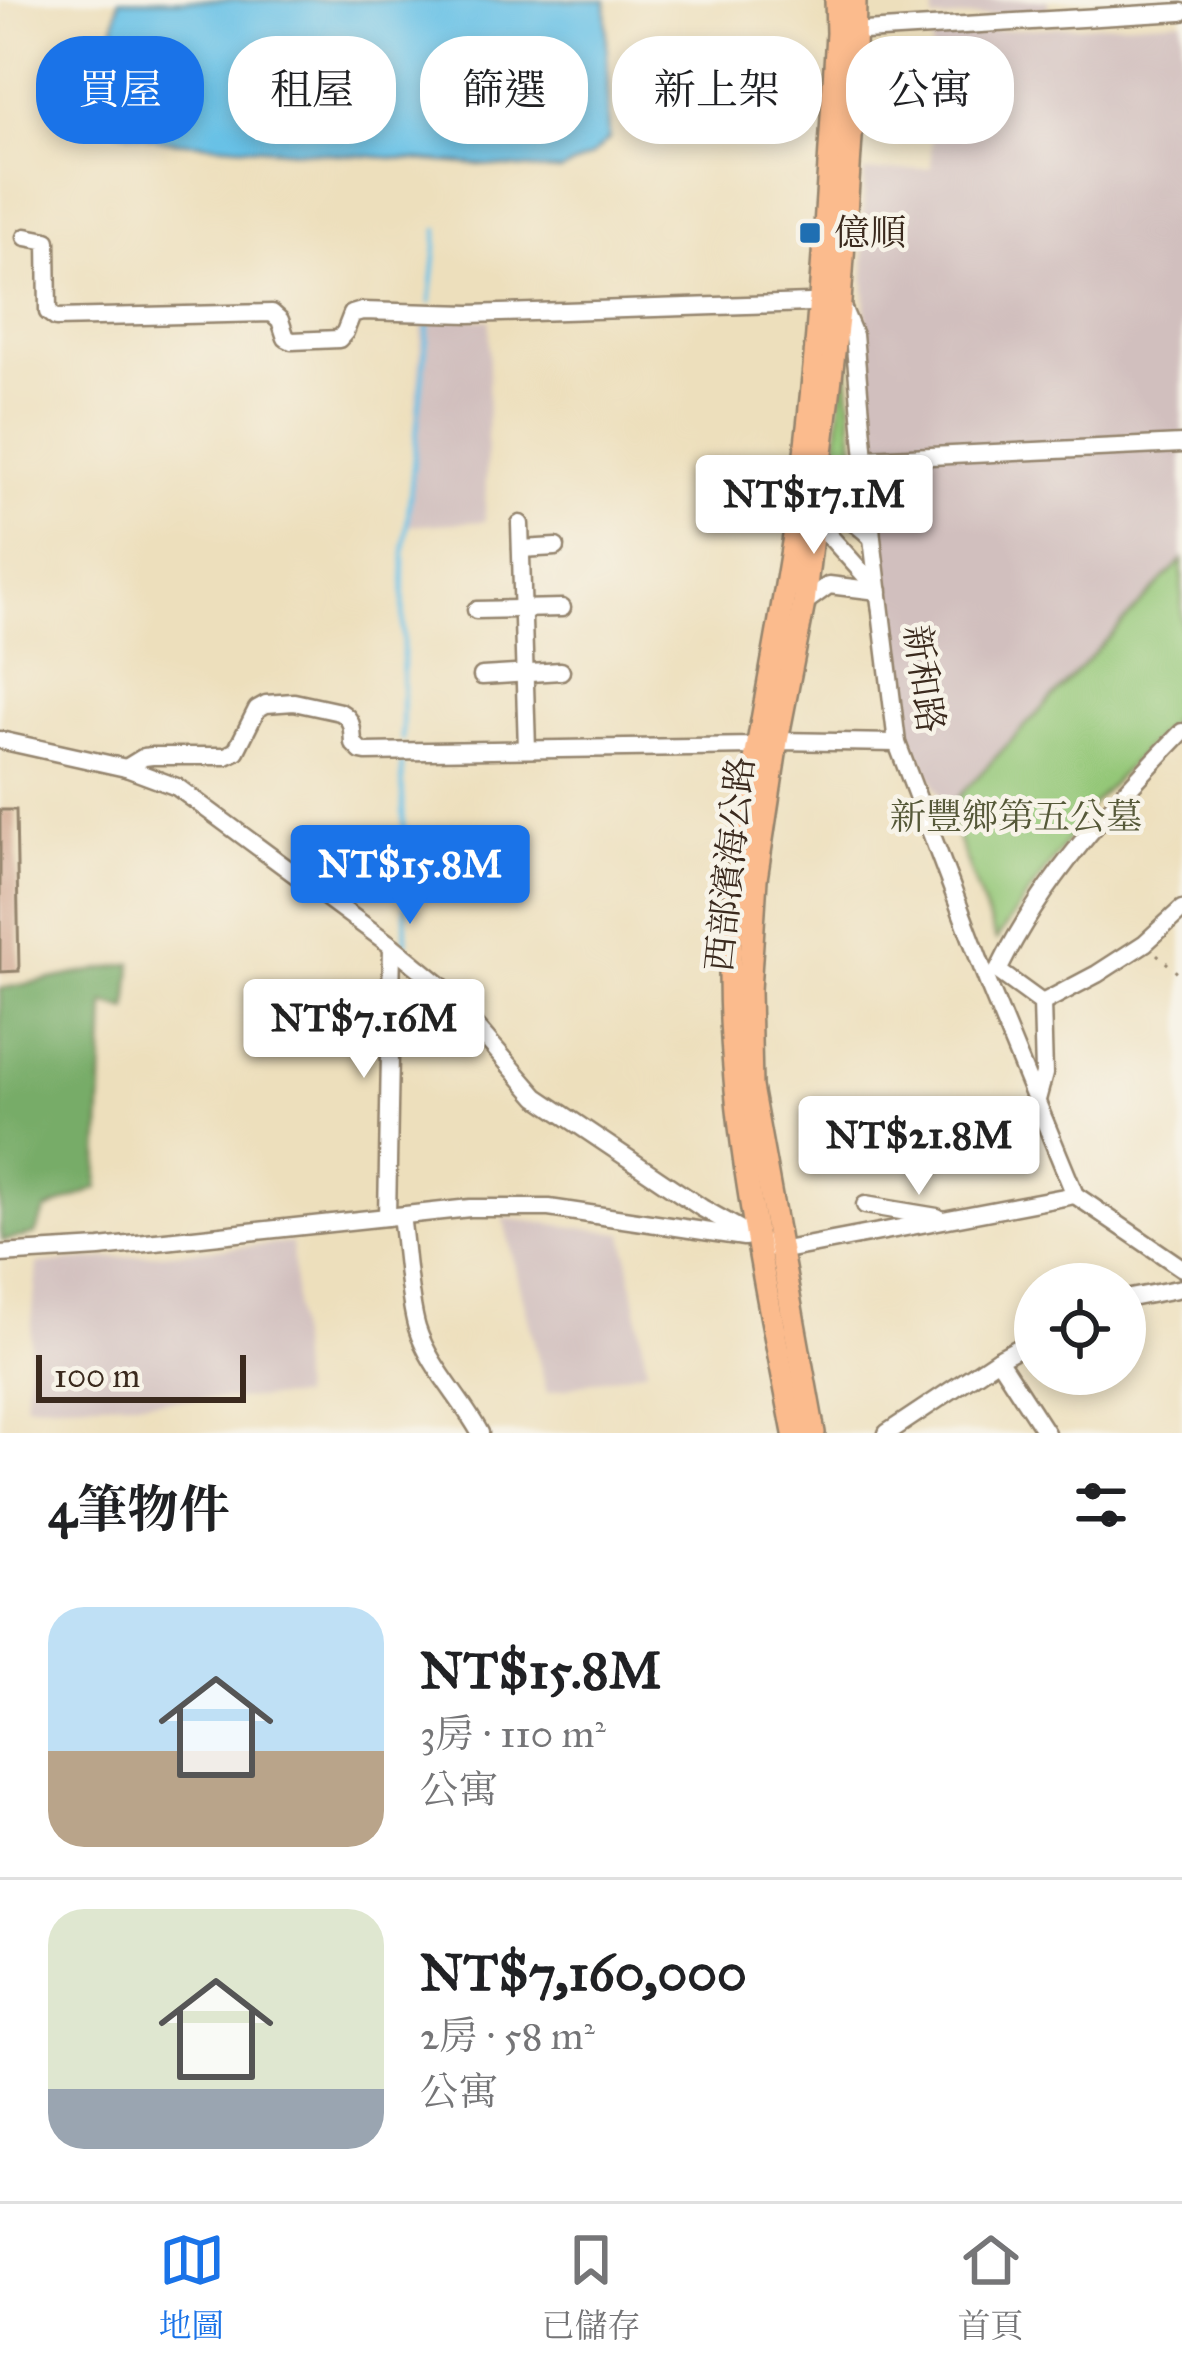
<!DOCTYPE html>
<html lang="zh-TW">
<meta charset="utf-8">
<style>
body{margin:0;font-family:"IM FELL Great Primer","Noto Serif TC",serif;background:#f6f6f6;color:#202124;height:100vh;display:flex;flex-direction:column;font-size:45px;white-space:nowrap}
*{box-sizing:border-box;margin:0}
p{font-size:39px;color:#757577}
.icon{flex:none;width:66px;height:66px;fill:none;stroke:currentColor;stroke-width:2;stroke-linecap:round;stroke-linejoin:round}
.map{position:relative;height:1433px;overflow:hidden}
.panel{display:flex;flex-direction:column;background:#fff;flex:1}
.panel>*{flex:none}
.hud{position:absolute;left:36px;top:36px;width:1110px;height:108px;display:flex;gap:24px}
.fabs{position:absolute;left:1014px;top:1263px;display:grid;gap:24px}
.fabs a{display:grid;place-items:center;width:132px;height:132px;border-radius:50%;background:#fff;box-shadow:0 6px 18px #0003;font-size:60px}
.scale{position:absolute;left:36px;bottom:30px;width:210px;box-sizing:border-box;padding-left:12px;border:6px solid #3b2a1e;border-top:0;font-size:33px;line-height:42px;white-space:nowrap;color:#3b2a1e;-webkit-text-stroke:9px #f7f3e8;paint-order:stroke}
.price{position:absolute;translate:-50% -102px;padding:0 27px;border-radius:12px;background:#fff;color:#222;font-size:39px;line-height:78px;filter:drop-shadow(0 3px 6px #0008)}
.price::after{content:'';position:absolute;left:50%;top:72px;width:36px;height:27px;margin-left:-18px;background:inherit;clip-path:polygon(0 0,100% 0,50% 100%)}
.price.active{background:#1a73e8;color:#fff}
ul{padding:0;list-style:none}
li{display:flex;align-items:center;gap:36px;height:300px;padding:0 48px}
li+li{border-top:3px solid #e0e0e0}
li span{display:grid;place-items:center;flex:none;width:336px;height:240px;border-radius:36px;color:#555}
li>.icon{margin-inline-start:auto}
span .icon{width:144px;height:144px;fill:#fffc;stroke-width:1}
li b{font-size:51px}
h2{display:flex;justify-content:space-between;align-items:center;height:144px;padding:0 48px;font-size:51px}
.pill{padding:0 42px;border-radius:48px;background:#fff;box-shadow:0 6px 18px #0003;font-size:42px;line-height:108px}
.pill.active{background:#1a73e8;color:#fff}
.tabs{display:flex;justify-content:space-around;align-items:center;height:168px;border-top:3px solid #e0e0e0;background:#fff;font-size:33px;color:#757577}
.tabs a{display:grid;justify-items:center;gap:6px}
.tabs .active{color:#1a73e8}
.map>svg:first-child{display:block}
.industrial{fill:#d1bfbe}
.green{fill:#94c778;stroke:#68784b;stroke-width:3}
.forest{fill:#77ac68;stroke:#596b43;stroke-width:3}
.water{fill:#68c1e6;stroke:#527682;stroke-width:3}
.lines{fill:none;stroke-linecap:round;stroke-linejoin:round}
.stream{stroke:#68c1e6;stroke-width:4.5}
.building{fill:#d2a790}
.minor-casing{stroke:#94846d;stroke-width:21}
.major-casing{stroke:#94846d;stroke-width:26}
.path{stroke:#94846d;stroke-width:3;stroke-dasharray:3 9;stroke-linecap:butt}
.minor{stroke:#fff;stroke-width:16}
.major{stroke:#fbbb8d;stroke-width:21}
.poi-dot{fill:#1f6fb2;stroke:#f7f3e8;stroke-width:4.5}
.labels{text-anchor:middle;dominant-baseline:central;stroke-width:9;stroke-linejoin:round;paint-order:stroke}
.poi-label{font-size:36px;fill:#3b2a1e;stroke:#f7f3e8;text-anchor:start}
.street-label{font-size:36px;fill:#3b2a1e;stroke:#f7f3e8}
.park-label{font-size:36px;fill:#565939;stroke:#f7f3e8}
</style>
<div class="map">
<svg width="1182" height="1433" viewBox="0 0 1182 1433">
<rect width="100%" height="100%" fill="#f7f3e8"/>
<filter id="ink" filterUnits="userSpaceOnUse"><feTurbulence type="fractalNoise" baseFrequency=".00833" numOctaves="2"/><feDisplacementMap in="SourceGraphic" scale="24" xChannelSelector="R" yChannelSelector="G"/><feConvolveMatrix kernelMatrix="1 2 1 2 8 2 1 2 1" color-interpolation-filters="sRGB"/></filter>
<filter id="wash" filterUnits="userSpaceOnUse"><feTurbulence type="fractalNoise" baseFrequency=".004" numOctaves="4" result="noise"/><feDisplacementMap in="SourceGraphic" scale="48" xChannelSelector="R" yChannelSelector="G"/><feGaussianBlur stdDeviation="2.7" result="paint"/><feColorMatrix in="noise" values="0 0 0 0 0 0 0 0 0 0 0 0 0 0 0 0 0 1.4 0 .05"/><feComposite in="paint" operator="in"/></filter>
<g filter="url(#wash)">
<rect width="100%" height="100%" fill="#eddfbc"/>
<g class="industrial">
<polygon points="933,0 1048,0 1048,11 933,20"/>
<polygon points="1182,20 1182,560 947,809 909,735 882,563 868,378 863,225 864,172 931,168 932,34"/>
<polygon points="423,317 490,320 485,521 406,526"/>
<polygon points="503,1218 624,1233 647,1369 547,1393"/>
<polygon points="292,1243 300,1397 25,1404 37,1264"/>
</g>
<g class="green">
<polygon points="846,347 860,519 832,504"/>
<polygon points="1182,560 1182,713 1175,717 1093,804 996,940 947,809"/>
</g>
<polygon class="forest" points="132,963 128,1010 105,1003 98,1188 46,1210 35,1234 3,1241 0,1231 0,989"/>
<polygon class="water" points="119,0 606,0 609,139 591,156 560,171 161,140 117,130 100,104"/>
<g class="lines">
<g class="stream">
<polyline points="430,302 438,229"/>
<polyline points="402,739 404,552 428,325"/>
<polyline points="402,764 406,942"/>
</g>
</g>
<g id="blocks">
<polygon class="building" points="0,810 16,810 19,971 0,972"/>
</g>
</g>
<g filter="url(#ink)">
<use href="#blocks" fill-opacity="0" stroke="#94846d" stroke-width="3"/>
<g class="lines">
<defs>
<g id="minor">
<polyline points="848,32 1182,12"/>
<polyline points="26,237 47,241 48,312 56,318 272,313 280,320 286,338 292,341 339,339 345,332 352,314 362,311 470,314 840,302 854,335 872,538 897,743 988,983 1075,1195 1182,1268"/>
<polyline points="867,459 1182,444"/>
<polyline points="811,511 815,520 879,591"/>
<path d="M809,521C839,513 850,516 872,538"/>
<polyline points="520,524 527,749"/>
<polyline points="521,549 556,547"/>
<polyline points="804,603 829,585 878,591"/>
<polyline points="476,610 562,608"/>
<polyline points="482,676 561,671"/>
<polyline points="0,740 126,768 177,787 392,946 441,986 537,1097 702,1208 779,1251 1075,1195"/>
<path d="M126,768L144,757L152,756H226L236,751L257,709L266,704L294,702L340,712C353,719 352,729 353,743L361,751L366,752L756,746L777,741L897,743"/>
<polyline points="1042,1003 1097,974 1145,943 1182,909"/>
<path d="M1037,1100L1044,1074L1042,1003L998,971C1042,880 1112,804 1182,732"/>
<polyline points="865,1205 937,1217"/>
<path d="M401,1216C406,1249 408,1298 417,1328C429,1366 461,1398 480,1433"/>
<polyline points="387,1217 392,946"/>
<polyline points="0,1254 100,1248 470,1208 549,1208 744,1237"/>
<polyline points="1125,1299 1182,1288"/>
<polyline points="998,1359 1046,1433"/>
<polyline points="887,1433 998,1359 1035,1339"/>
</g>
<g id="major">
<path d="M794,1433C765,1281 730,1129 730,974C730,926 737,876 744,829C759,726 781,625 796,523C819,361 827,197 837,33L836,0"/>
<polyline points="814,1433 751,1087 749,990 756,879 777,741 804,603 840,302 853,108 855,0"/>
</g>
</defs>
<use href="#minor" class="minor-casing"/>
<use href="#major" class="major-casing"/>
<polyline class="path" points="1157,954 1182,977"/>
<use href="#minor" class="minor"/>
<use href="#major" class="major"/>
</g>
</g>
<rect class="poi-dot" x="798" y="221" width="24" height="24" rx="6"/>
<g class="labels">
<g class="poi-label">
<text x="834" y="233">億順</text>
</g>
<g class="street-label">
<text transform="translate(924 679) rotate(82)">新和路</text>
<text transform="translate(730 864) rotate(-84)">西部濱海公路</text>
</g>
<g class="park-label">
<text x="1016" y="817">新豐鄉第五公墓</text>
</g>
</g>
</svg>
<div class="fabs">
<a><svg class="icon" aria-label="locate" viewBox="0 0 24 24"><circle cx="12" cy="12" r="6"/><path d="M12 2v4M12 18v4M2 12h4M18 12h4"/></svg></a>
</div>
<div class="scale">100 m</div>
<b class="price" style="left:814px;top:557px">NT$17.1M</b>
<b class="price active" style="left:410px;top:927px">NT$15.8M</b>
<b class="price" style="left:364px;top:1081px">NT$7.16M</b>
<b class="price" style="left:919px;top:1198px">NT$21.8M</b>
<div class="hud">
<a class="pill active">買屋</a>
<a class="pill">租屋</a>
<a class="pill">篩選</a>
<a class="pill">新上架</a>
<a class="pill">公寓</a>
</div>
</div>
<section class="panel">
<h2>4筆物件<svg class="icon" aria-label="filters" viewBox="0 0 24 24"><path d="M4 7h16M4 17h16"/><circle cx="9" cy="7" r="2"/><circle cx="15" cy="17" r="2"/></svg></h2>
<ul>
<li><span style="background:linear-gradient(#bfe0f5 60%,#b9a48a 0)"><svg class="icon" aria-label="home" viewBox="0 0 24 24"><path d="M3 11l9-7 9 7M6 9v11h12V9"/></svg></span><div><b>NT$15.8M</b><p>3房 · 110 m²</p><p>公寓</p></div></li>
<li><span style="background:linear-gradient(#dfe7d0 75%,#9aa5b1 0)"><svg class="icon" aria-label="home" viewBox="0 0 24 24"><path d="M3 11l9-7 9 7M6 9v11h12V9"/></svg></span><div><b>NT$7,160,000</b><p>2房 · 58 m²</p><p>公寓</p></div></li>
</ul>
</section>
<nav class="tabs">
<a class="active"><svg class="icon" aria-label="map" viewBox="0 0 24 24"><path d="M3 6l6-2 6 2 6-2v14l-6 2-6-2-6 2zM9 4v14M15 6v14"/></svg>地圖</a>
<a><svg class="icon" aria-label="saved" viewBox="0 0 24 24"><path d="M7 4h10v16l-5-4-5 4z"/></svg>已儲存</a>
<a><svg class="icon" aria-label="home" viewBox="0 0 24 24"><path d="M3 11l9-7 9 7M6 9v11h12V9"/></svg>首頁</a>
</nav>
